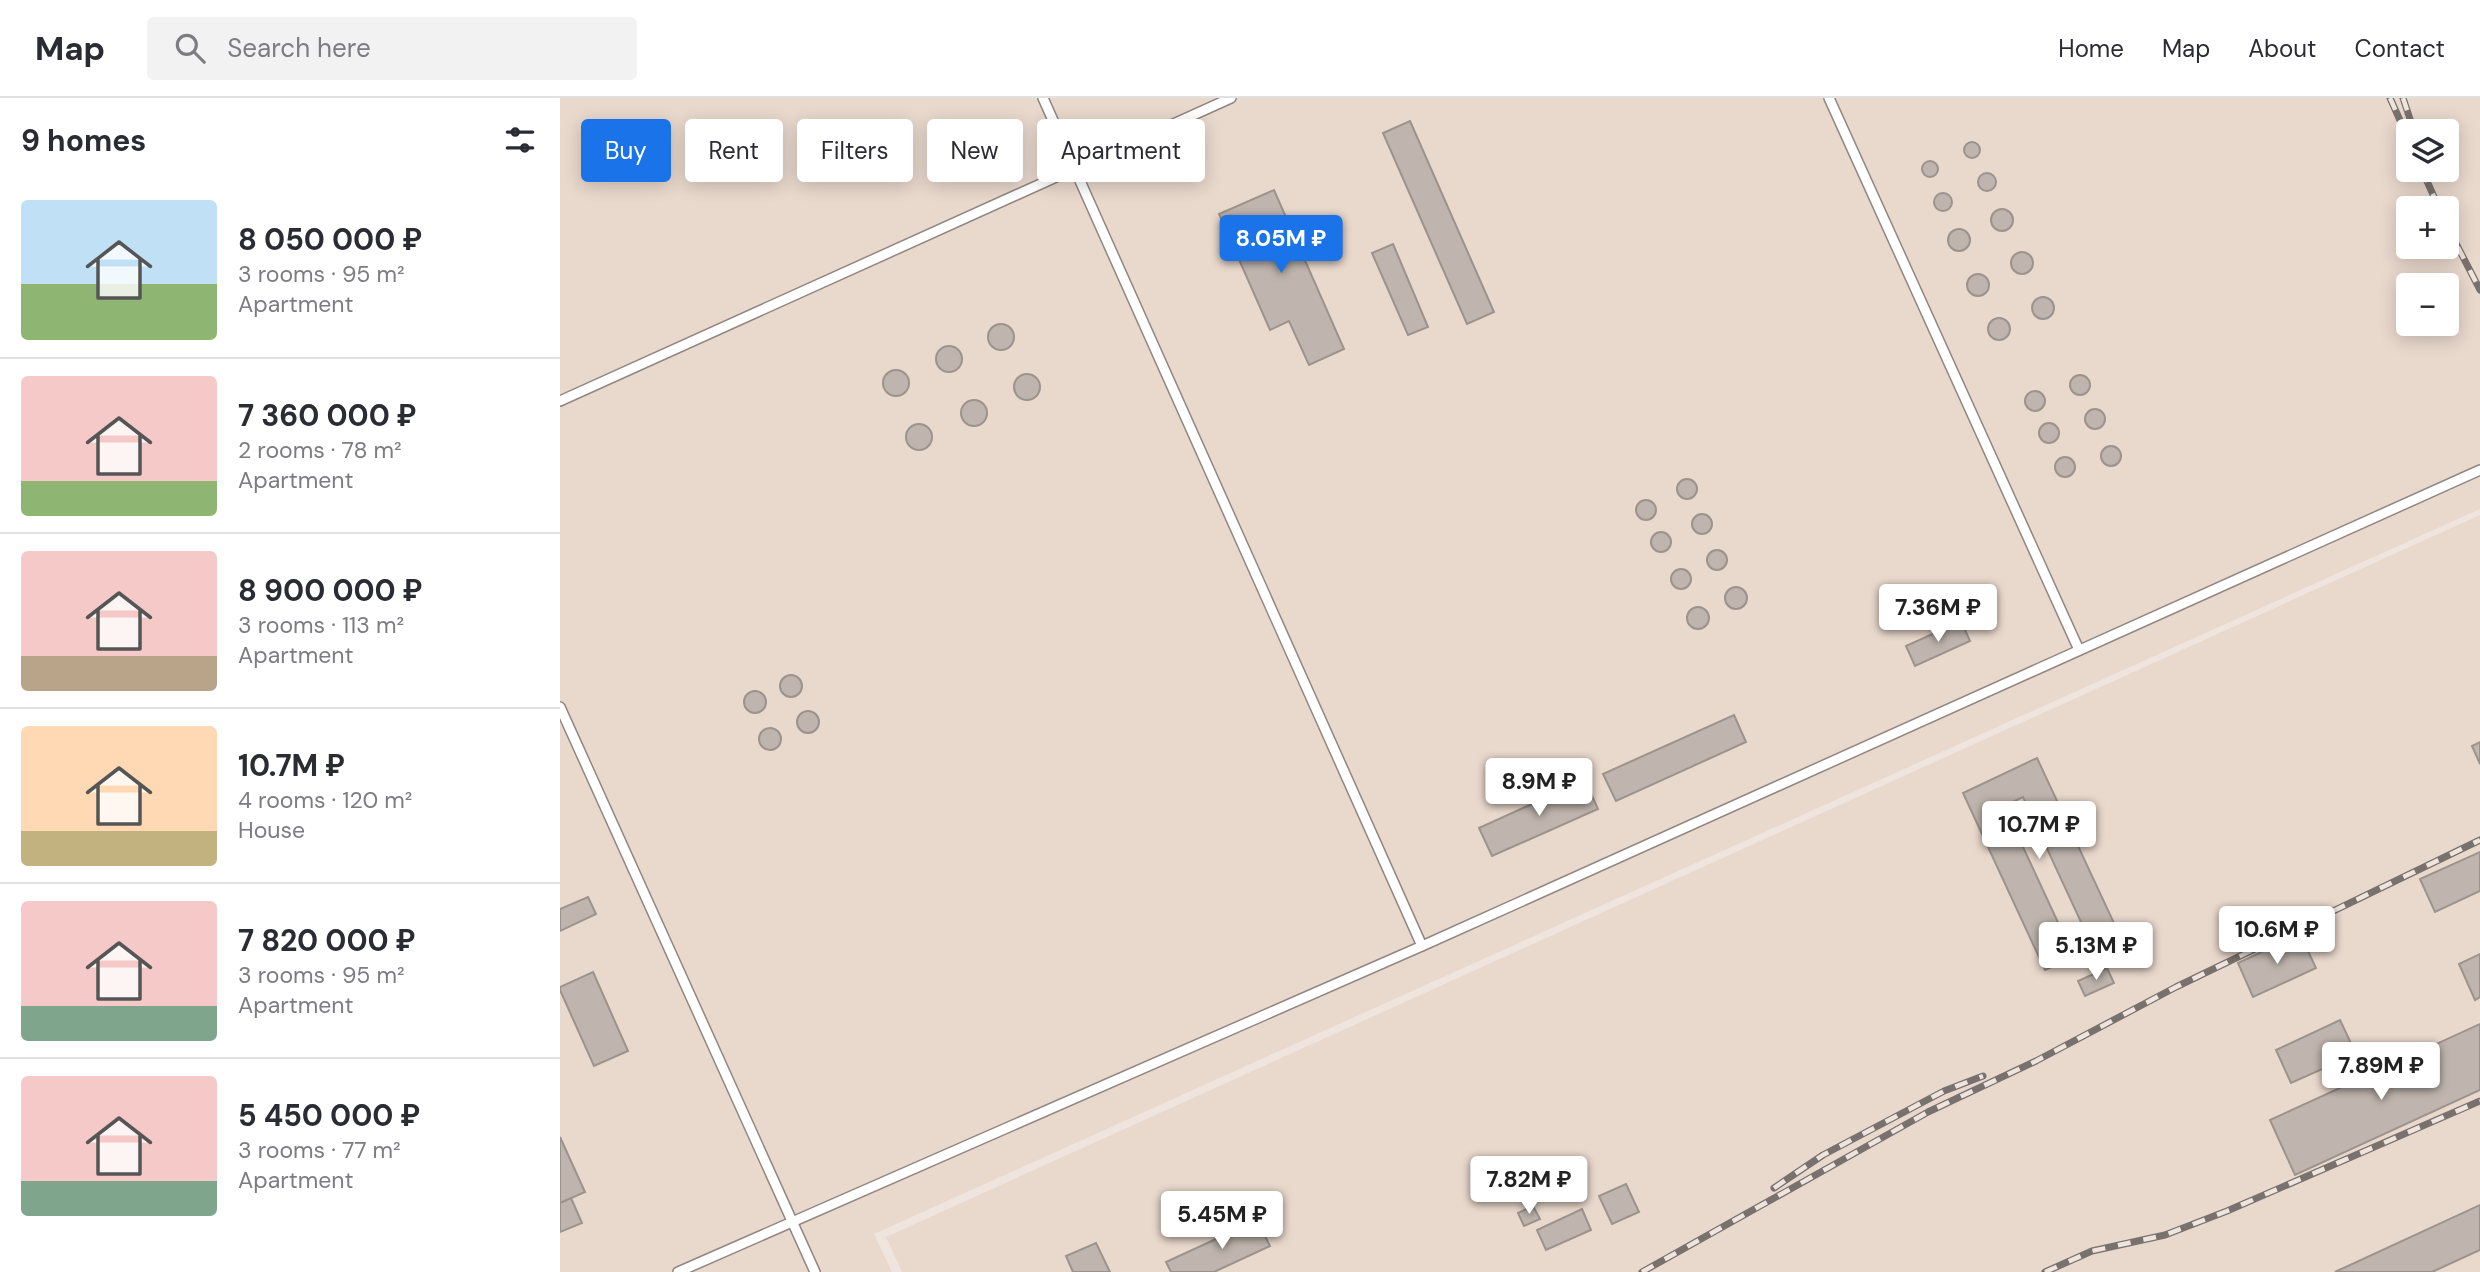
<!DOCTYPE html>
<meta charset="utf-8">
<style>
body{margin:0;font-family:"DM Sans",sans-serif;background:#f2f2f3;color:#2b2b33;height:100vh;display:flex;flex-direction:column;font-size:26px;white-space:nowrap}
*{box-sizing:border-box;margin:0}
p{font-size:23px;color:#7c7c81}
.icon{flex:none;width:38px;height:38px;fill:none;stroke:currentColor;stroke-width:2;stroke-linecap:round;stroke-linejoin:round}
.map{position:relative;flex:1;overflow:hidden}
.side{display:flex;flex-direction:column;background:#fff;width:560px}
.side>*{flex:none}
.banner{position:absolute;left:21px;top:21px;width:665px;height:63px;display:flex;gap:14px}
.fabs{position:absolute;left:1836px;top:21px;display:grid;gap:14px}
.fabs a{display:grid;place-items:center;width:63px;height:63px;border-radius:7px;background:#fff;box-shadow:0 4px 18px #0003;font-size:35px}
.price{position:absolute;translate:-50% -60px;padding:0 16px;border-radius:7px;background:#fff;color:#222;font-size:23px;line-height:46px;filter:drop-shadow(0 2px 4px #0008)}
.price::after{content:'';position:absolute;left:50%;top:42px;width:21px;height:16px;margin-left:-10px;background:inherit;clip-path:polygon(0 0,100% 0,50% 100%)}
.price.selected{background:#1a73e8;color:#fff}
ul{padding:0;list-style:none}
li{display:flex;align-items:center;gap:21px;height:175px;padding:0 21px}
li+li{border-top:2px solid #e1e1e2}
li span{display:grid;place-items:center;flex:none;width:196px;height:140px;border-radius:7px;color:#555}
li>.icon{margin-inline-start:auto}
span .icon{width:84px;height:84px;fill:#fffc;stroke-width:1}
li b{font-size:30px}
h2{display:flex;justify-content:space-between;align-items:center;height:84px;padding:0 21px;font-size:30px}
.tag{padding:0 24px;border-radius:7px;background:#fff;box-shadow:0 4px 18px #0003;font-size:24px;line-height:63px}
.tag.selected{background:#1a73e8;color:#fff}
header{display:flex;align-items:center;gap:42px;box-sizing:border-box;height:98px;padding:0 35px;background:#fff;border-bottom:2px solid #e1e1e2}
header strong{font-size:33px}
nav{display:flex;gap:38px;margin-inline-start:auto;font-size:24px}
.search{width:490px;height:63px;background:#f2f2f3;display:flex;align-items:center;gap:18px;box-sizing:border-box;padding:0 24px;border-radius:7px;color:#7c7c81;font-size:26px}
main{display:flex;flex:1;min-height:0}
.map>svg:first-child{display:block}
.built{fill:#e9d8cc;fill-rule:evenodd}
.building{fill:#bfb5ae;stroke:#9c938c;stroke-width:2}
.lines{fill:none;stroke-linecap:round;stroke-linejoin:round}
.service-casing{stroke:#918781;stroke-width:12}
.service{stroke:#fff;stroke-width:9}
.rail-casing{stroke:#78716d;stroke-width:7}
.rail{stroke:#f0e5de;stroke-width:4.5;stroke-dasharray:13;stroke-linecap:butt}
</style>
<header>
<strong>Map</strong>
<div class="search"><svg class="icon" aria-label="search" viewBox="0 0 24 24"><circle cx="10" cy="10" r="6"/><path d="M15 15l6 6"/></svg>Search here</div>
<nav><a>Home</a><a>Map</a><a>About</a><a>Contact</a></nav>
</header>
<main>
<section class="side">
<h2>9 homes<svg class="icon" aria-label="filters" viewBox="0 0 24 24"><path d="M4 7h16M4 17h16"/><circle cx="9" cy="7" r="2"/><circle cx="15" cy="17" r="2"/></svg></h2>
<ul>
<li><span style="background:linear-gradient(#bfe0f5 60%,#8fb573 0)"><svg class="icon" aria-label="home" viewBox="0 0 24 24"><path d="M3 11l9-7 9 7M6 9v11h12V9"/></svg></span><div><b>8 050 000 ₽</b><p>3 rooms · 95 m²</p><p>Apartment</p></div></li>
<li><span style="background:linear-gradient(#f6c9c9 75%,#8fb573 0)"><svg class="icon" aria-label="home" viewBox="0 0 24 24"><path d="M3 11l9-7 9 7M6 9v11h12V9"/></svg></span><div><b>7 360 000 ₽</b><p>2 rooms · 78 m²</p><p>Apartment</p></div></li>
<li><span style="background:linear-gradient(#f6c9c9 75%,#b9a48a 0)"><svg class="icon" aria-label="home" viewBox="0 0 24 24"><path d="M3 11l9-7 9 7M6 9v11h12V9"/></svg></span><div><b>8 900 000 ₽</b><p>3 rooms · 113 m²</p><p>Apartment</p></div></li>
<li><span style="background:linear-gradient(#ffd9b3 75%,#c2b280 0)"><svg class="icon" aria-label="home" viewBox="0 0 24 24"><path d="M3 11l9-7 9 7M6 9v11h12V9"/></svg></span><div><b>10.7M ₽</b><p>4 rooms · 120 m²</p><p>House</p></div></li>
<li><span style="background:linear-gradient(#f6c9c9 75%,#7fa58c 0)"><svg class="icon" aria-label="home" viewBox="0 0 24 24"><path d="M3 11l9-7 9 7M6 9v11h12V9"/></svg></span><div><b>7 820 000 ₽</b><p>3 rooms · 95 m²</p><p>Apartment</p></div></li>
<li><span style="background:linear-gradient(#f6c9c9 75%,#7fa58c 0)"><svg class="icon" aria-label="home" viewBox="0 0 24 24"><path d="M3 11l9-7 9 7M6 9v11h12V9"/></svg></span><div><b>5 450 000 ₽</b><p>3 rooms · 77 m²</p><p>Apartment</p></div></li>
</ul>
</section>
<div class="map">
<svg width="1920" height="1174" viewBox="0 0 1920 1174">
<rect width="100%" height="100%" fill="#f0e5de"/>
<g class="built">
<path d="M0,0H1920V411L314,1136L332,1174H0ZM1848,33H1886V72H1848ZM1848,110H1886V149H1848ZM1848,187H1886V226H1848Z"/>
<polygon points="1920,417 1920,1174 342,1174 326,1139"/>
</g>
<g class="building">
<polygon points="850,23 934,214 907,226 823,35"/>
<circle cx="1412" cy="52" r="8"/>
<circle cx="1370" cy="71" r="8"/>
<circle cx="1427" cy="84" r="9"/>
<polygon points="714,92 784,251 749,267 729,223 710,232 659,116"/>
<circle cx="1383" cy="104" r="9"/>
<circle cx="1442" cy="122" r="11"/>
<circle cx="1399" cy="142" r="11"/>
<polygon points="833,146 868,229 848,237 812,155"/>
<circle cx="1462" cy="165" r="11"/>
<circle cx="1418" cy="187" r="11"/>
<circle cx="1483" cy="210" r="11"/>
<circle cx="1439" cy="231" r="11"/>
<circle cx="441" cy="239" r="13"/>
<circle cx="389" cy="261" r="13"/>
<circle cx="336" cy="285" r="13"/>
<circle cx="467" cy="289" r="13"/>
<circle cx="1520" cy="287" r="10"/>
<circle cx="1475" cy="303" r="10"/>
<circle cx="414" cy="315" r="13"/>
<circle cx="1535" cy="321" r="10"/>
<circle cx="1489" cy="335" r="10"/>
<circle cx="359" cy="339" r="13"/>
<circle cx="1551" cy="358" r="10"/>
<circle cx="1505" cy="369" r="10"/>
<circle cx="1127" cy="391" r="10"/>
<circle cx="1086" cy="412" r="10"/>
<circle cx="1142" cy="426" r="10"/>
<circle cx="1101" cy="444" r="10"/>
<circle cx="1157" cy="462" r="10"/>
<circle cx="1121" cy="481" r="10"/>
<circle cx="1176" cy="500" r="11"/>
<circle cx="1138" cy="520" r="11"/>
<polygon points="1401,523 1410,543 1355,568 1346,548"/>
<circle cx="231" cy="588" r="11"/>
<circle cx="195" cy="604" r="11"/>
<circle cx="248" cy="624" r="11"/>
<polygon points="1174,617 1186,644 1056,703 1043,676"/>
<circle cx="210" cy="641" r="11"/>
<polygon points="1920,644 1920,666 1912,648"/>
<polygon points="1477,660 1560,838 1533,850 1463,699 1444,708 1514,859 1485,872 1403,695"/>
<polygon points="1025,682 1038,711 932,758 919,730"/>
<polygon points="1920,754 1920,793 1875,814 1860,781"/>
<polygon points="28,799 36,816 0,833 0,811"/>
<polygon points="1740,836 1756,870 1693,899 1678,865"/>
<polygon points="1920,856 1920,899 1915,902 1899,866"/>
<polygon points="1547,870 1554,885 1525,898 1518,883"/>
<polygon points="33,874 68,953 34,968 0,892 0,889"/>
<polygon points="1780,922 1796,956 1731,985 1716,952"/>
<polygon points="1920,926 1920,992 1735,1077 1710,1022"/>
<polygon points="0,1039 25,1094 0,1105"/>
<polygon points="1066,1086 1079,1114 1052,1126 1039,1098"/>
<polygon points="11,1100 22,1125 0,1134 0,1105"/>
<polygon points="1920,1107 1920,1152 1872,1174 1775,1174"/>
<polygon points="973,1108 980,1121 964,1128 958,1115"/>
<polygon points="1022,1111 1031,1132 986,1152 977,1132"/>
<polygon points="697,1122 710,1148 654,1174 611,1174 606,1164"/>
<polygon points="536,1145 550,1174 513,1174 506,1158"/>
</g>
<g class="lines">
<defs>
<g id="service">
<polyline points="483,0 862,848"/>
<polyline points="1269,0 1519,552"/>
<polyline points="0,303 671,0"/>
<polyline points="0,609 255,1174"/>
<polyline points="118,1174 862,848 1920,372"/>
</g>
</defs>
<use href="#service" class="service-casing"/>
<use href="#service" class="service"/>
<defs>
<g id="rail">
<polyline points="1830,0 1848,40"/>
<polyline points="1843,0 1853,30"/>
<polyline points="1862,72 1879,110"/>
<polyline points="1886,126 1920,192"/>
<polyline points="1214,1090 1263,1057 1384,993 1423,978"/>
<polyline points="1082,1174 1368,1014 1476,963 1616,889 1920,742"/>
<polyline points="1485,1174 1532,1153 1605,1137 1667,1113 1920,1003"/>
</g>
</defs>
<use href="#rail" class="rail-casing"/>
<use href="#rail" class="rail"/>
</g>
</svg>
<div class="fabs">
<a><svg class="icon" aria-label="layers" viewBox="0 0 24 24"><path d="M12 4l9 5-9 5-9-5zM3 14l9 5 9-5"/></svg></a>
<a>+</a>
<a>−</a>
</div>
<b class="price selected" style="left:721px;top:177px">8.05M ₽</b>
<b class="price" style="left:1378px;top:546px">7.36M ₽</b>
<b class="price" style="left:979px;top:720px">8.9M ₽</b>
<b class="price" style="left:1479px;top:763px">10.7M ₽</b>
<b class="price" style="left:1717px;top:868px">10.6M ₽</b>
<b class="price" style="left:1536px;top:884px">5.13M ₽</b>
<b class="price" style="left:1821px;top:1004px">7.89M ₽</b>
<b class="price" style="left:969px;top:1118px">7.82M ₽</b>
<b class="price" style="left:662px;top:1153px">5.45M ₽</b>
<div class="banner">
<a class="tag selected">Buy</a>
<a class="tag">Rent</a>
<a class="tag">Filters</a>
<a class="tag">New</a>
<a class="tag">Apartment</a>
</div>
</div>
</main>
